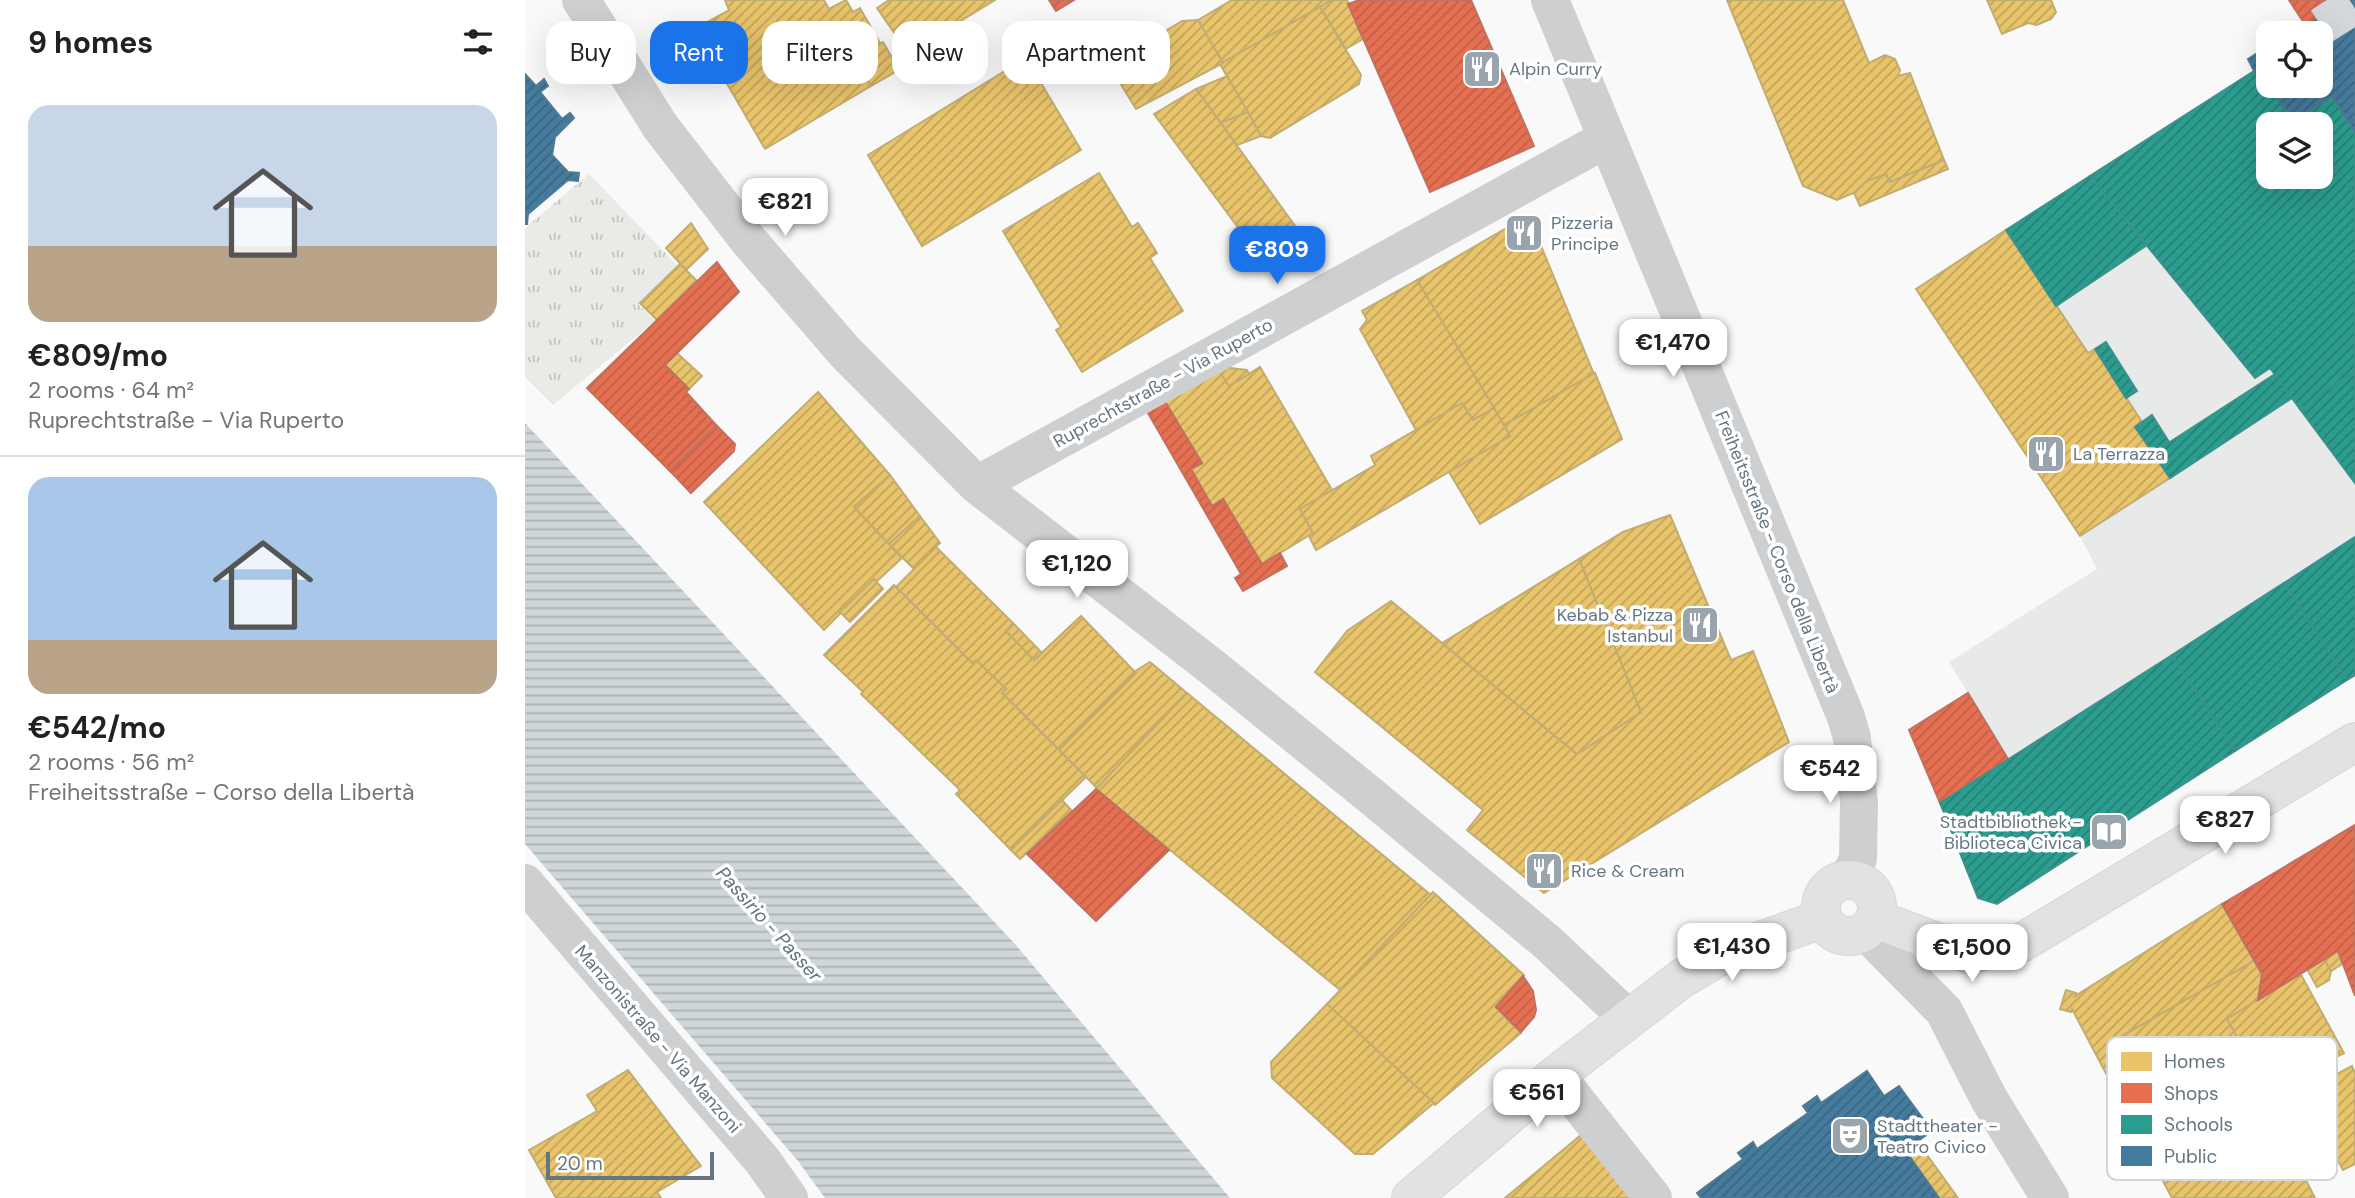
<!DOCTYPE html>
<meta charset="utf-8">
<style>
body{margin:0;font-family:"DM Sans",sans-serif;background:#f6f6f6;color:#202124;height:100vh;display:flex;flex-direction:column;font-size:26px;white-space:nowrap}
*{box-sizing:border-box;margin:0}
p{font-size:23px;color:#757577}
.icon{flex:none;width:38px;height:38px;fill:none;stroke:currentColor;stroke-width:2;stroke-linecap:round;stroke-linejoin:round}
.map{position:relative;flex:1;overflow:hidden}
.sheet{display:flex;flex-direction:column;background:#fff;width:525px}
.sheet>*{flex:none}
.banner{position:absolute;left:21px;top:21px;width:665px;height:63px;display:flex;gap:14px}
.controls{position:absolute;left:1731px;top:21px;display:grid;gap:14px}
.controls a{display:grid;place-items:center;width:77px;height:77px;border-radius:14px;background:#fff;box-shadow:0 7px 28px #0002;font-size:35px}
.scale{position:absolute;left:21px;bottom:18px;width:168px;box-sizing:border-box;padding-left:7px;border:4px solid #657683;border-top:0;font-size:19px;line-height:24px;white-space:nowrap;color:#657683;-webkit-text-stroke:5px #fff;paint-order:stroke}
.price{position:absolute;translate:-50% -60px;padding:0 16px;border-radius:14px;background:#fff;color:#222;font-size:23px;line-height:46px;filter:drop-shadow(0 2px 4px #0008)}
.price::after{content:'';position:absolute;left:50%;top:42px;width:21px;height:16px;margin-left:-10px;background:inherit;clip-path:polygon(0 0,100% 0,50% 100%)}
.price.active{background:#1a73e8;color:#fff}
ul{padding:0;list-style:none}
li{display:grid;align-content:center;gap:14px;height:371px;padding:0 28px}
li+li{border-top:2px solid #e0e0e0}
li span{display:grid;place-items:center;height:217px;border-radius:21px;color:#555}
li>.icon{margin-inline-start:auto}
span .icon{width:126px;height:126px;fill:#fffc;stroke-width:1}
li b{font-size:30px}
h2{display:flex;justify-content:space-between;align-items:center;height:84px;padding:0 28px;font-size:30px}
.tag{padding:0 24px;border-radius:21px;background:#fff;box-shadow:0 7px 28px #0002;font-size:24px;line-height:63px}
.tag.active{background:#1a73e8;color:#fff}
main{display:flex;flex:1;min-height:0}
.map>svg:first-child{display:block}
.built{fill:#e8e9e9}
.grass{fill:url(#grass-tufts)}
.water{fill:url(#water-rules)}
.homes{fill:url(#homes-hatch);stroke:#c1ad72;stroke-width:2}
.shops{fill:url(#shops-hatch);stroke:#c07160;stroke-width:2}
.schools{fill:url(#schools-hatch);stroke:#3c918b;stroke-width:2}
.public{fill:url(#public-hatch);stroke:#4f7a95;stroke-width:2}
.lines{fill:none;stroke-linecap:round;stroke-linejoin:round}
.minor-tunnel{stroke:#d4d8dc;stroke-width:38;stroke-dasharray:38 19;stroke-linecap:butt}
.major-casing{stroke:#d5d6d7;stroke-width:40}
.minor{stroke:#cecfd0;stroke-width:38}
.major{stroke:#e1e2e2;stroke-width:38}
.labels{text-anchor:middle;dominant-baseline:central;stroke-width:7;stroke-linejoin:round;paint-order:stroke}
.poi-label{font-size:18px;fill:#657683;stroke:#fff;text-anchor:start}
.street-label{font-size:18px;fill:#657683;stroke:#fff}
.water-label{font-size:19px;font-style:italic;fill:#60757c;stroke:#fff}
.key{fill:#fff;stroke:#d1d6da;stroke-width:2}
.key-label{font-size:19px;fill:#657683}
</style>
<main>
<section class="sheet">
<h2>9 homes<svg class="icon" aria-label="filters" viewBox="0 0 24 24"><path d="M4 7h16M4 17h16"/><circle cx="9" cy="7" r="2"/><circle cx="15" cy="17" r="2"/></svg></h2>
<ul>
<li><span style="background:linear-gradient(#c9d6e8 65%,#b9a48a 0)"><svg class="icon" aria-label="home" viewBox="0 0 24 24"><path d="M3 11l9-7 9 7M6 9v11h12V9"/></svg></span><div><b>€809/mo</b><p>2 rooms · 64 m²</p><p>Ruprechtstraße - Via Ruperto</p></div></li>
<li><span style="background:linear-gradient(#a9c7e8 75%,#b9a48a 0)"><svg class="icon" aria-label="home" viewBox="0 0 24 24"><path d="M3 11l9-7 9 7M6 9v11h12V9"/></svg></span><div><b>€542/mo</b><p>2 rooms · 56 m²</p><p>Freiheitsstraße - Corso della Libertà</p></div></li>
</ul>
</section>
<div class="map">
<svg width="1830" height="1198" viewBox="0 0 1830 1198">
<defs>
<pattern id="grass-tufts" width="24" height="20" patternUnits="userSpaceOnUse" patternTransform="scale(1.75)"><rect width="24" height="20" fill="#e8ebe6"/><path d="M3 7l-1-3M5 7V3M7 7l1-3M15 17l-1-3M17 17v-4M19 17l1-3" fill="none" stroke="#c0c3c0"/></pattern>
<pattern id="water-rules" width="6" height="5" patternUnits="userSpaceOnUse" patternTransform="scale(1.75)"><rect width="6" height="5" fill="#ced6d9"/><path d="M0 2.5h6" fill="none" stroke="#abb2b5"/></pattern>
<pattern id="homes-hatch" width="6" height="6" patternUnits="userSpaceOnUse" patternTransform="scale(1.75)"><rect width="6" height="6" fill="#e9c46a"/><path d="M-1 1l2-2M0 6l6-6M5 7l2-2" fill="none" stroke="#c0a45d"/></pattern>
<pattern id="shops-hatch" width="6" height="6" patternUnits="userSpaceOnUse" patternTransform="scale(1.75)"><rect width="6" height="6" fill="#e76f51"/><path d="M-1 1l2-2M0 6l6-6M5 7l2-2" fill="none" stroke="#bf6049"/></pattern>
<pattern id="schools-hatch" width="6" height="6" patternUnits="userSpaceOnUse" patternTransform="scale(1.75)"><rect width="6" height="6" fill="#2a9d8f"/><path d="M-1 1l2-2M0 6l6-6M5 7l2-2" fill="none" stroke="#277e75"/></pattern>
<pattern id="public-hatch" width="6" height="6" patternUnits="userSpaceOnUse" patternTransform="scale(1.75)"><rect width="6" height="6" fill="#457b9d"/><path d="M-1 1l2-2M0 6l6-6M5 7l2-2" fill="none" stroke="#3b6580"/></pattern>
</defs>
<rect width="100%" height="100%" fill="#f9f9f9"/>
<polygon class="built" points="1729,71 1773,124 1743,124 1743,177 1796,177 1796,151 1830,193 1830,537 1483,759 1424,662 1572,569 1555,536 1644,478 1628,453 1644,442 1617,422 1601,398 1612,391 1581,342 1563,353 1531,306"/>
<polygon class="grass" points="64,174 152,265 113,304 130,321 28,405 0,377 0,228"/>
<polygon class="water" points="0,423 490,944 705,1198 300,1198 273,1161 0,844"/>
<g class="homes">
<polygon points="200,0 299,0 304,9 321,0 328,12 335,8 355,43 329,58 346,86 240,149 170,29 204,10"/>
<polygon points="364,0 470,0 383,53 352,8"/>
<polygon points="707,0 807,0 698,63 673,20"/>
<polygon points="807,0 822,0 838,39 821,49 795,7"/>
<polygon points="1202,0 1318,0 1344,63 1360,55 1370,59 1375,70 1373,76 1385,73 1419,160 1365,182 1361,174 1342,181 1331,192 1312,200 1278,186"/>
<polygon points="1462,0 1526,0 1531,12 1526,19 1512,25 1503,23 1477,34"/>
<polygon points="795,7 836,75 834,84 745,138 736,136 695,64"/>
<polygon points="673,20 698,63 611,109 584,65 657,21"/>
<polygon points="358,42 374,70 346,86 329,58"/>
<polygon points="394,46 399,54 374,70 369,61"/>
<polygon points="501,58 556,150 397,246 343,155"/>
<polygon points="702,76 723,112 696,123 671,89"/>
<polygon points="671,89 786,248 746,272 629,114"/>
<polygon points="723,112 736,136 712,145 696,123"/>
<polygon points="1419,160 1423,169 1335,206 1329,193 1342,181 1361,174 1365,182"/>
<polygon points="574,173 607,227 613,223 632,253 625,258 658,311 557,372 531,330 536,327 478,231"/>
<polygon points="166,223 183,249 161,270 141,248"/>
<polygon points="990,223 1009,229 1069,374 979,425 892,280"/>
<polygon points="1481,230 1563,353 1570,349 1617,422 1610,427 1645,478 1555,536 1391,289"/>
<polygon points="155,264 172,281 132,320 115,303"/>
<polygon points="892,280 969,408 948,420 937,403 891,430 835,329 842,320 837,311"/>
<polygon points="152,353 177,376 164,389 140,365"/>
<polygon points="691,365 704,386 735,367 807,490 775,509 788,533 737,564 698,499 687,506 666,469 677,463 637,397"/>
<polygon points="696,367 722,370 724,374 704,386 693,369"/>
<polygon points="1070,373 1097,439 955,524 924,472 985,436 979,425"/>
<polygon points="293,392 365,475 329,507 377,558 351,582 349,579 299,630 179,502"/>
<polygon points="937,403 948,420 969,408 985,436 791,550 784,536 788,533 775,509 850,465 846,456"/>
<polygon points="365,475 395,516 364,544 329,507"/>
<polygon points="1145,515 1206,660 1228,651 1264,742 1019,893 942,830 958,810 790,672 822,631 866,601 1052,754 1116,712 1054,559 1098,532"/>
<polygon points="395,516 415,543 389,569 364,544"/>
<polygon points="411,547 488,623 481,631 509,660 556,616 611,673 534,750 477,693 481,689 451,660 447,663 371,587"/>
<polygon points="1054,559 1116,712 1052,754 917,643"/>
<polygon points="349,579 358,589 325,622 315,612"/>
<polygon points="369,585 447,663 451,660 481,689 477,693 561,777 486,850 431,794 435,790 336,694 338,692 299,655"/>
<polygon points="488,623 517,653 509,660 481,631"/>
<polygon points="625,662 662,693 572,788 534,750 611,673 609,672"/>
<polygon points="662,693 906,895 815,990 571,789"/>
<polygon points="537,800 547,811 495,859 486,850"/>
<polygon points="908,892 999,975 971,1007 996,1033 910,1105 802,1004"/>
<polygon points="1697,904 1729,961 1597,1036 1638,1149 1625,1157 1547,1009 1546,1012 1535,1009 1541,990 1551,993 1550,996"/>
<polygon points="1813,951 1817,964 1806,971 1799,959"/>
<polygon points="1799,959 1806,971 1804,980 1792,987 1782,969"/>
<polygon points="1729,961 1737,974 1733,1000 1749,1027 1733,1041 1727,1064 1738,1096 1638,1149 1597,1036"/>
<polygon points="1775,973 1819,1053 1743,1093 1702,1019"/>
<polygon points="802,1004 909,1103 848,1154 830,1154 747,1078 746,1062"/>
<polygon points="1827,1066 1830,1073 1830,1164 1818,1170 1776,1093"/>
<polygon points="103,1070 176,1166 132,1192 136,1198 31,1198 4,1150 72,1111 62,1095"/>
<polygon points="1738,1096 1790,1198 1647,1198 1625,1157"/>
<polygon points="1056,1135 1106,1198 980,1198"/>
<polygon points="1392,1141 1433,1198 1414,1198 1380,1150"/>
</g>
<g class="shops">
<polygon points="524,0 549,0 531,11"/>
<polygon points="834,0 946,0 1009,146 905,192 823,4"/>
<polygon points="1764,0 1820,0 1781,26"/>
<polygon points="192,262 214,292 140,365 164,389 161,392 192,426 145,471 62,388"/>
<polygon points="638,398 677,463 666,469 687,506 698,499 737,564 755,553 762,566 718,591 710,578 716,574 620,408"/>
<polygon points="192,426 210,444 209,451 166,493 145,471"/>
<polygon points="1443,693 1483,759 1415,803 1384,730"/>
<polygon points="571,789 644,850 571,921 502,854"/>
<polygon points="1830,825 1830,996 1813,951 1733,1000 1737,974 1697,904"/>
<polygon points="998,976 1008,991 1011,1010 1009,1017 996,1032 971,1007"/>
</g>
<g class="schools">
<polygon points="1729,71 1774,124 1743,124 1743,177 1796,177 1796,151 1830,194 1830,371 1775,409 1745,368 1730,378 1565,176"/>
<polygon points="1807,96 1830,132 1830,194 1796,151 1796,124 1774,124 1770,120"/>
<polygon points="1565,176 1622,245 1531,306 1481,230"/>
<polygon points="1581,342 1612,391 1601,398 1570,349"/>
<polygon points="1830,371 1830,483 1775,409"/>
<polygon points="1750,374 1767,398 1645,478 1628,453"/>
<polygon points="1627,415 1644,442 1628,453 1610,427"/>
<polygon points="1830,537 1830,675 1822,680 1759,583"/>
<polygon points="1759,583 1822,680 1710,751 1647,655"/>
<polygon points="1647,655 1710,751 1472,904 1453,898 1415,803"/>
</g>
<g class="public">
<polygon points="1820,0 1830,0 1830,132 1807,96 1770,120 1729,71 1723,59 1743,46 1743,86 1796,86 1796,33 1763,33 1779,23 1781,26"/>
<polygon points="0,74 11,86 19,79 23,86 15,92 37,119 45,113 49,118 30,137 27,155 43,172 54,173 53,181 43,180 3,214 2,224 0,224"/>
<polygon points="1342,1071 1359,1096 1374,1086 1407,1131 1380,1150 1414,1198 1176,1198 1172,1193 1218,1159 1213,1153 1228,1142 1232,1149 1283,1113 1278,1106 1292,1096 1296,1103"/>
</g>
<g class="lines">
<polyline class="minor-tunnel" points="1802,0 1830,44"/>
<defs>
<g id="major">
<circle cx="1324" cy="908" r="28"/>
<polyline points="1350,919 1444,954 1496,943 1830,742"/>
<polyline points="886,1198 1031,1075 1156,979 1198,954 1297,919"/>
</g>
</defs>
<use href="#major" class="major-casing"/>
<g class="minor">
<polyline points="56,0 135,126 224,241 320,352 452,485 687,667 846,796 1022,942 1103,1018"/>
<polyline points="1025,0 1321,717 1327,738 1334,802 1333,859 1323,880"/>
<polyline points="452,485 1081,139"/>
<polyline points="0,883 237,1160 264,1198"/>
<polyline points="1341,932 1419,1011 1464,1099 1525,1198"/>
<polyline points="1031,1075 1128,1198"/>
</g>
<use href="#major" class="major"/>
</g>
<defs>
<symbol id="restaurant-square" viewBox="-11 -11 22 22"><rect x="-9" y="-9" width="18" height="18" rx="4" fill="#99a4ac" stroke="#fff"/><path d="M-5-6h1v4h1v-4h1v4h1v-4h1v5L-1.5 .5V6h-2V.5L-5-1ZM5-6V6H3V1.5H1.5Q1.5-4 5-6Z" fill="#fff"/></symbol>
<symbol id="library-square" viewBox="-11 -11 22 22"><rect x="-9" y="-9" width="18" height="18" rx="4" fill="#99a4ac" stroke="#fff"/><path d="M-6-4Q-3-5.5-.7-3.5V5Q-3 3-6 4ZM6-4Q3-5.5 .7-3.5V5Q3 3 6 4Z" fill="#fff"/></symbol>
<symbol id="theatre-square" viewBox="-11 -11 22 22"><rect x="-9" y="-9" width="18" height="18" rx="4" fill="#99a4ac" stroke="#fff"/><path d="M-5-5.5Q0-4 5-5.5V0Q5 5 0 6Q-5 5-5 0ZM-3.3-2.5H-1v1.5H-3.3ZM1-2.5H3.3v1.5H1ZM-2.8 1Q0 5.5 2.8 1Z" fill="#fff"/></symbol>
</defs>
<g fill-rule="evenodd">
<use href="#restaurant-square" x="935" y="47" width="44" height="44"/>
<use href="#restaurant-square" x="977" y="211" width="44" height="44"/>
<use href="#restaurant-square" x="1499" y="432" width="44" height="44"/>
<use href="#restaurant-square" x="1153" y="603" width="44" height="44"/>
<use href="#library-square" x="1562" y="810" width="44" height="44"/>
<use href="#restaurant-square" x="997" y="849" width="44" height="44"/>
<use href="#theatre-square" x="1303" y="1114" width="44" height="44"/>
</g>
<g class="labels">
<g class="poi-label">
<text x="984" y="69">Alpin Curry</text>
<text x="1026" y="223">Pizzeria<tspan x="1026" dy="21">Principe</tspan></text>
<text x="1548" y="454">La Terrazza</text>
<text x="1148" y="615" text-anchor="end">Kebab &amp; Pizza<tspan x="1148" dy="21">Istanbul</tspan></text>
<text x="1557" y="822" text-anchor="end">Stadtbibliothek -<tspan x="1557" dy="21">Biblioteca Civica</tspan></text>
<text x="1046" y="871">Rice &amp; Cream</text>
<text x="1352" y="1126">Stadttheater -<tspan x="1352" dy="21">Teatro Civico</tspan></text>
</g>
<g class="street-label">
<text transform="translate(638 383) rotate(-29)">Ruprechtstraße - Via Ruperto</text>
<text transform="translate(1252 552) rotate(68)">Freiheitsstraße - Corso della Libertà</text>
<text transform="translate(133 1039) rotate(49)">Manzonistraße - Via Manzoni</text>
</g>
<g class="water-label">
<text transform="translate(244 924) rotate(48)">Passirio - Passer</text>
</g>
</g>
<rect x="1582" y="1037" width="230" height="143" rx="10" class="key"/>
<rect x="1596" y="1052" width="31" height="19" fill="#e9c46a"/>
<rect x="1596" y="1083" width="31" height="20" fill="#e76f51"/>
<rect x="1596" y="1115" width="31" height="19" fill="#2a9d8f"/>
<rect x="1596" y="1146" width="31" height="20" fill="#457b9d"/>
<g class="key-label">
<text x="1639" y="1068">Homes</text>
<text x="1639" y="1100">Shops</text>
<text x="1639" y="1131">Schools</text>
<text x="1639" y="1163">Public</text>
</g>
</svg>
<div class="controls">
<a><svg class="icon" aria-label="locate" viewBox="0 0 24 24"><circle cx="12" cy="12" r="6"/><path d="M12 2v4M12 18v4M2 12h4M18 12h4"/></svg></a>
<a><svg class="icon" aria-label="layers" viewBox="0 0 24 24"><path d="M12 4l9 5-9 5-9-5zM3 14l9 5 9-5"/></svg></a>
</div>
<div class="scale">20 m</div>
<b class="price" style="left:260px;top:238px">€821</b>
<b class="price active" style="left:752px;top:286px">€809</b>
<b class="price" style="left:1148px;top:379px">€1,470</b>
<b class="price" style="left:552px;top:600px">€1,120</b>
<b class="price" style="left:1305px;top:805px">€542</b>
<b class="price" style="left:1700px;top:856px">€827</b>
<b class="price" style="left:1207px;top:983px">€1,430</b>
<b class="price" style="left:1447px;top:984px">€1,500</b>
<b class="price" style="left:1012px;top:1129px">€561</b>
<div class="banner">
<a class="tag">Buy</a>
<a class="tag active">Rent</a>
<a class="tag">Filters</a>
<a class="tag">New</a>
<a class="tag">Apartment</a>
</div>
</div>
</main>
